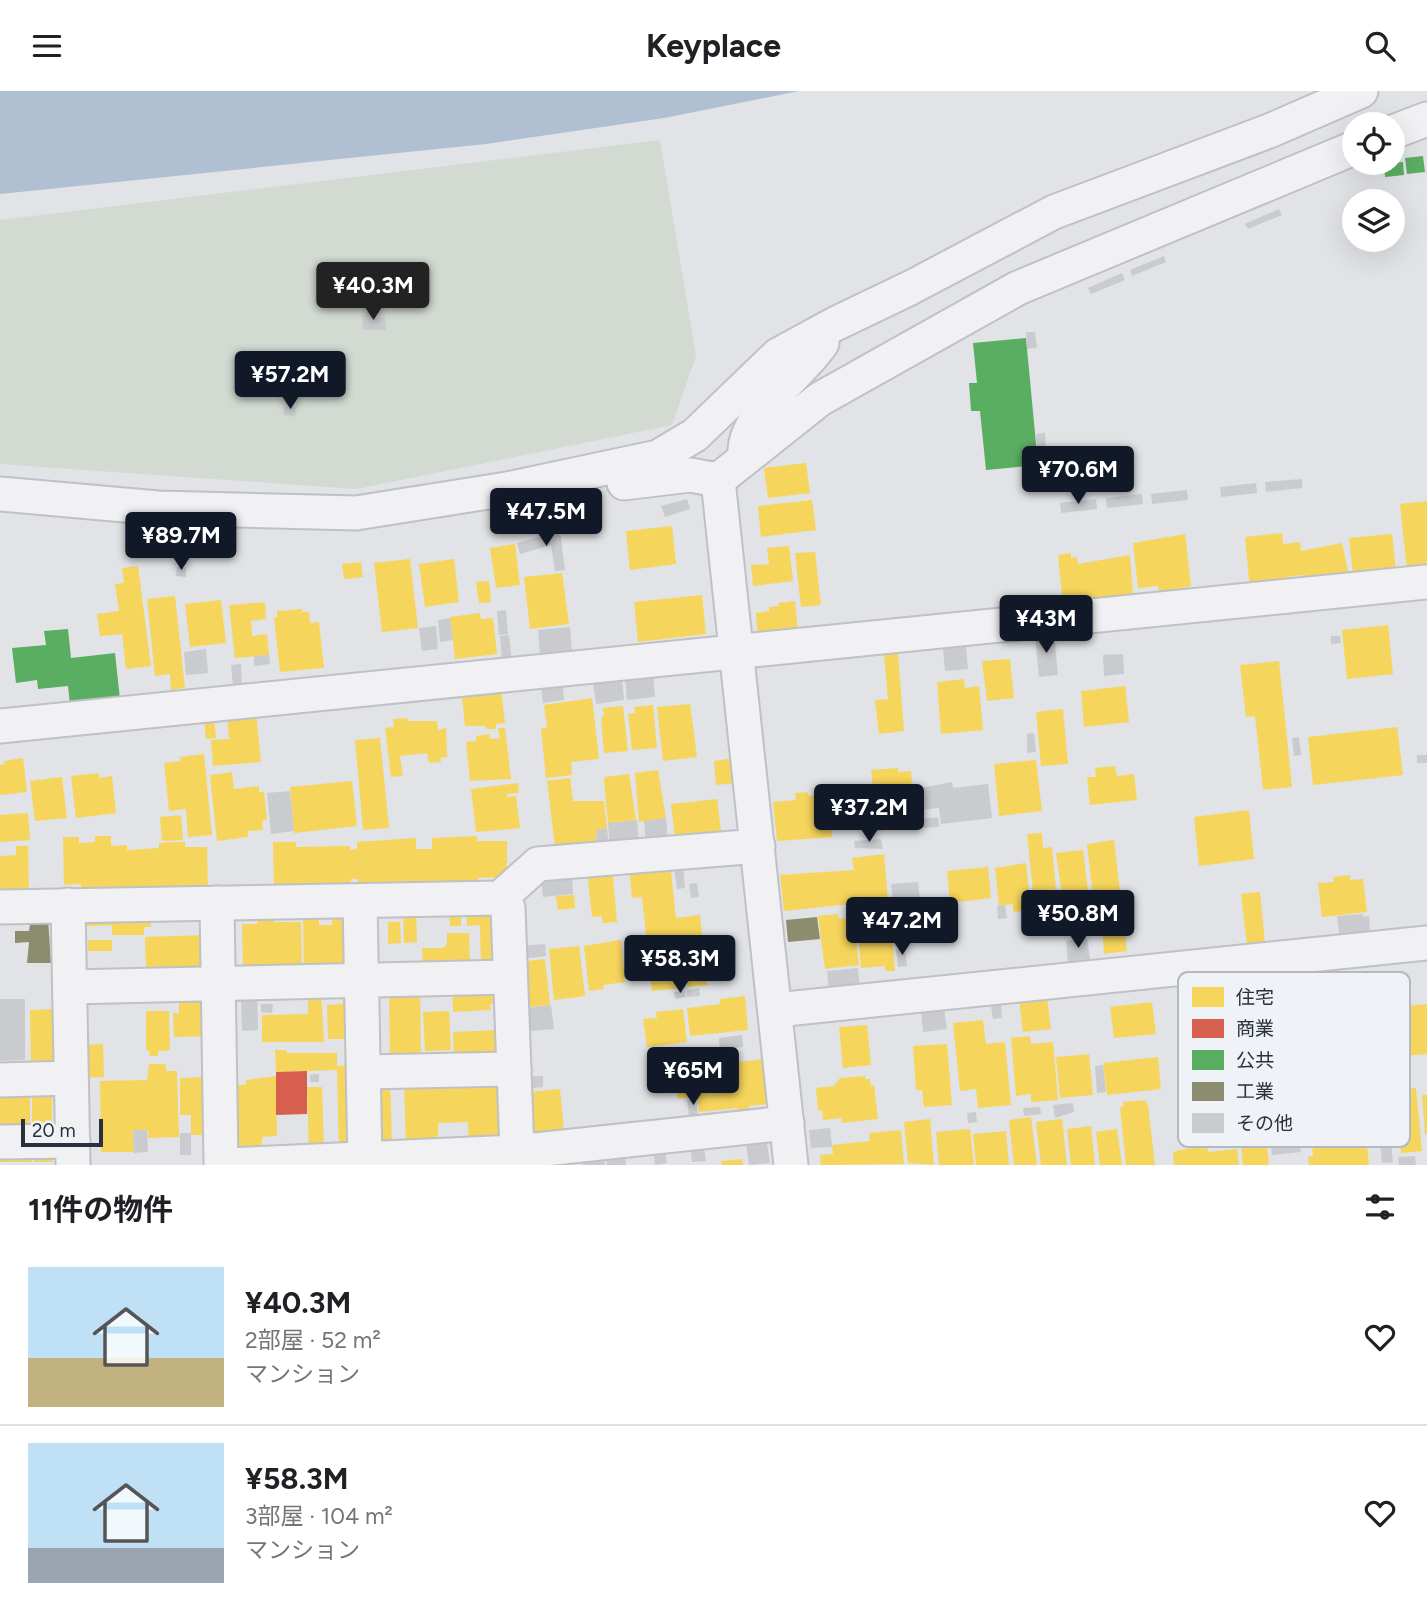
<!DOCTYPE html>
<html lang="ja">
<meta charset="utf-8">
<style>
body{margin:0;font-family:Figtree,"Noto Sans JP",sans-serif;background:#f6f6f6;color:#202124;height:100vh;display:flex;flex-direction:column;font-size:26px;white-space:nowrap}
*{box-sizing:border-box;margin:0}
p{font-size:23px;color:#757577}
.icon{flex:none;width:38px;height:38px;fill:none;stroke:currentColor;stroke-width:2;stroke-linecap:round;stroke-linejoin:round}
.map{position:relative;height:1074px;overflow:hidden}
.sheet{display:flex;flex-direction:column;background:#fff;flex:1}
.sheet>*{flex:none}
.controls{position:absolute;left:1342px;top:21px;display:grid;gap:14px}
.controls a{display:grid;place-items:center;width:63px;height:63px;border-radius:50%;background:#fff;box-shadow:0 7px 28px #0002;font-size:35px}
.scale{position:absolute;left:21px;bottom:18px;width:82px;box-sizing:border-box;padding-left:7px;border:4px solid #29313f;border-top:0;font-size:19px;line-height:24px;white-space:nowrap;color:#29313f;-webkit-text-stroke:5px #eff2f6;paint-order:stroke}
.price{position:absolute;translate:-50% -60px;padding:0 16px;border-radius:7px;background:#111827;color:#fff;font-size:23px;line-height:46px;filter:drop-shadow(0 2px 4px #0008)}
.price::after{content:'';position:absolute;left:50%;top:42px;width:21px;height:16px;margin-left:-10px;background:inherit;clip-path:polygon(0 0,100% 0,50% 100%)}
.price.on{background:#222;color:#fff}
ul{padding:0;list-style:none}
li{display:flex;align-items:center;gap:21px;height:175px;padding:0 28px}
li+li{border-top:2px solid #e0e0e0}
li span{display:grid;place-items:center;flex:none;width:196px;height:140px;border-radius:0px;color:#555}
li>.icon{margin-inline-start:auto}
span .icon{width:84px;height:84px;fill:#fffc;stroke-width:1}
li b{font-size:30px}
h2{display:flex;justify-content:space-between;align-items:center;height:84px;padding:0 28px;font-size:30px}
header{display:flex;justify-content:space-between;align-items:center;height:91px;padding:0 28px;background:#fff;font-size:32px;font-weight:700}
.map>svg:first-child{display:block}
.green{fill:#d2dad2}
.water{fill:#b0bfd1}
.homes{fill:#f6d55c}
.shops{fill:#d6604d}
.public{fill:#5aae61}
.industry{fill:#8c8c6e}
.building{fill:#cacbce}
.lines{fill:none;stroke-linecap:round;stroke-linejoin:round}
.street-casing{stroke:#bfc1c4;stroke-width:37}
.street{stroke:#f1f1f3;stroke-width:33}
.key{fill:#eff2f6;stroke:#b4b8bf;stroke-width:2}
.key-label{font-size:19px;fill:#29313f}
</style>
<header><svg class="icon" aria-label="menu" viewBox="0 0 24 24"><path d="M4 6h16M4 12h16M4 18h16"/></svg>Keyplace<svg class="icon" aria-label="search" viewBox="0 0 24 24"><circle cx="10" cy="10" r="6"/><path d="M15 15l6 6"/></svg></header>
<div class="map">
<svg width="1427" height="1074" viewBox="0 0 1427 1074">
<rect width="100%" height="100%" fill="#e1e3e6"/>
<polygon class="green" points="660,49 696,265 672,334 357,398 0,373 0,129"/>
<polygon class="water" points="0,0 799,0 664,27 486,53 0,103"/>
<g class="homes">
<polygon points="806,372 810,402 768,407 764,377"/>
<polygon points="812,409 816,439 761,446 758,415"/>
<polygon points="1427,410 1427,477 1407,479 1400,413"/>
<polygon points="672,435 676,473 630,479 626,440"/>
<polygon points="1282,442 1283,453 1300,451 1301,460 1342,452 1349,485 1305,493 1304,484 1286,486 1287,496 1250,499 1245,446"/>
<polygon points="1185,443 1191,495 1159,502 1158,495 1138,497 1133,452"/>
<polygon points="1392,443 1396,480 1353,483 1349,447"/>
<polygon points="515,453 520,494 496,497 490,457"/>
<polygon points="789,455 793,490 753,495 751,474 769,473 767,457"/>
<polygon points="815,461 821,514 801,516 795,462"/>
<polygon points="1071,462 1071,467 1077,466 1078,473 1130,464 1133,503 1063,513 1058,464"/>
<polygon points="410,468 418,537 382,541 374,472"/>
<polygon points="454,468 459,511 425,516 419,473"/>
<polygon points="361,471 363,486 344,488 342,473"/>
<polygon points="138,475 151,575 126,578 122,543 100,545 97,523 119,520 115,493 124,492 122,477"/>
<polygon points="562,482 569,533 530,538 524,486"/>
<polygon points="489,490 491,511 479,512 476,491"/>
<polygon points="702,504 706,543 638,551 634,511"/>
<polygon points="175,505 185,597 171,599 170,583 155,585 147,508"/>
<polygon points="221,509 226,552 190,556 185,513"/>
<polygon points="795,510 798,541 758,546 756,522 769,520 769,516 779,515 778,512"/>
<polygon points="265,511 266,528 251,530 252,545 267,543 269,564 235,567 229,514"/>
<polygon points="302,518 302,521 309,521 310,532 319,531 324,577 280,581 274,527 277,526 277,520"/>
<polygon points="480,522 481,528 493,527 497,563 455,568 450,526"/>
<polygon points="1388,534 1393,583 1347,588 1342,539"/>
<polygon points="898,562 904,640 879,643 875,609 888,608 884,563"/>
<polygon points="1010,568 1014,607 987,610 982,570"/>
<polygon points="1279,570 1292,696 1263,699 1255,625 1246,626 1240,574"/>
<polygon points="964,588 965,597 979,595 983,639 941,643 937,591"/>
<polygon points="1125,595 1129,631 1084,636 1081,600"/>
<polygon points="501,598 505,632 496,633 496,638 486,638 485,635 465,635 462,606 470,605 470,601"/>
<polygon points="592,607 599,668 571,671 572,684 546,687 541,637 547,637 544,614"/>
<polygon points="690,613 697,666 663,670 657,616"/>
<polygon points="653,614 657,657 632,659 628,623 635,622 634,616"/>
<polygon points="623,615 628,660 604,662 601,626 604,625 603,617"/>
<polygon points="1063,618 1068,673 1041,675 1036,621"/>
<polygon points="256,622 261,671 213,675 211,649 229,648 227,625"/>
<polygon points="214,627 216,647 206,648 204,629"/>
<polygon points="407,627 408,630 437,630 438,639 446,637 447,666 440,667 441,671 429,672 427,662 400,665 403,685 391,686 385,637 394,636 393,628"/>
<polygon points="1397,636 1403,684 1313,694 1308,646"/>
<polygon points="498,637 505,637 511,688 470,690 466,651 476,650 476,645 489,643 490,648 500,647"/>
<polygon points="380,647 389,737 363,739 355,649"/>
<polygon points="204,663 212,744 188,746 186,718 169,720 164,672 181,670 180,666"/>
<polygon points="23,667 27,701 0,704 0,674 5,673 4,670"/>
<polygon points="735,667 738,692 716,694 714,670"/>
<polygon points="1036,669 1042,720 999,725 994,673"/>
<polygon points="1115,675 1117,685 1134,683 1137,709 1090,714 1087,686 1096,686 1095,677"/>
<polygon points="898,677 898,681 911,680 914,713 901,714 901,720 913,719 915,737 877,740 871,679"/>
<polygon points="658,679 666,727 639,731 635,682"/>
<polygon points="232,681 234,698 259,695 259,701 264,701 267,729 262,730 263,739 248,740 248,746 217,750 210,684"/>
<polygon points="99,682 99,687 112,685 116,722 76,727 71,685"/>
<polygon points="629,683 636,729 608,732 604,689 605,686"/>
<polygon points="62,686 67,727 35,730 30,690"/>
<polygon points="570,687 573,710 604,710 607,737 596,739 597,756 555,756 547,690"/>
<polygon points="352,690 357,735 294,742 290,696"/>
<polygon points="518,692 519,702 507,703 507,706 516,705 520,737 476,741 471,698"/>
<polygon points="808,701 808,705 828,702 832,746 777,750 773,711 796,709 795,702"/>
<polygon points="717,708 721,740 675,746 671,713"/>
<polygon points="1249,719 1254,768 1199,775 1194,726"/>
<polygon points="28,722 30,749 0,751 0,724"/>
<polygon points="181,724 183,749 162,750 160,726"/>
<polygon points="1042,742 1043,757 1052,756 1056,798 1033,801 1027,743"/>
<polygon points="95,745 111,745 111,755 127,754 127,759 159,757 159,752 174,751 185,751 185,756 207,756 208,800 81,800 81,793 64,794 63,746 79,746 79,752 95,751"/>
<polygon points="477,745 477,750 507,750 507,786 478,787 478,797 358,800 358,788 351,788 351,800 297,794 297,801 274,801 273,751 296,751 296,756 350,755 350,759 357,758 357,751 416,747 416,758 432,758 432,747"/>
<polygon points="1114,749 1121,810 1106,812 1105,805 1093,806 1087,753"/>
<polygon points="16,755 28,755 29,807 0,807 0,765 16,764"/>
<polygon points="1083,759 1089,808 1063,811 1056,762"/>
<polygon points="884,763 888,809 784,820 780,784 854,779 852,767"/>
<polygon points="670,771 676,827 700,824 707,894 688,896 685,867 694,866 693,855 679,856 683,897 652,900 642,806 632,807 629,775"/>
<polygon points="1026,772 1031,819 1013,821 1013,813 999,815 995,777"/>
<polygon points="988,776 991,807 950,812 947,780"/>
<polygon points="612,777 617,831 602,832 602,825 592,826 587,779"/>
<polygon points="1350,784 1350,789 1363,788 1367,821 1322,826 1318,792 1334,791 1333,786"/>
<polygon points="1260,801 1265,852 1247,854 1241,803"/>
<polygon points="574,804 575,817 558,819 556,805"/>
<polygon points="403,817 416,817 417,851 404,852"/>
<polygon points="449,818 461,818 461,835 450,835"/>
<polygon points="501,818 502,880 481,880 480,834 467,835 467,821"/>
<polygon points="303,821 319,824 319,834 332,834 332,827 355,827 356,877 304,882"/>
<polygon points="151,822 151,836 144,836 144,844 112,844 112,834 87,835 87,823"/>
<polygon points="838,823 839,828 853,826 859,874 825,878 818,825"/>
<polygon points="257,824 274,824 274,831 301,831 302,883 243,877 242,833 257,833"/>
<polygon points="388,831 400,831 401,852 388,853"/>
<polygon points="1124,834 1127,860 1104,863 1102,836"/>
<polygon points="891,838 895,880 885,880 885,875 861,877 858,842"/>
<polygon points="447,842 469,842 470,876 423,877 422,857 443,857 447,853"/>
<polygon points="206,844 206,882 146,878 145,846"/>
<rect x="88" y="849" width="24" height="11"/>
<polygon points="621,849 625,891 603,894 604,898 589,900 584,855"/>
<polygon points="579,855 585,905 554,909 549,858"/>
<polygon points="545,868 550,914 519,917 519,871"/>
<polygon points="498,891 498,912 490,913 491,919 453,921 452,892"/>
<polygon points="342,899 353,899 355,948 328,948 327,914 343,913"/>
<polygon points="389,899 420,899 421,970 390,969"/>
<polygon points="308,900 321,900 324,951 262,951 262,924 308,923"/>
<polygon points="213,902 213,945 174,946 173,922 179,922 179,903"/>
<polygon points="745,905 748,939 690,945 687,917 720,913 720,908"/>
<polygon points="1047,906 1051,938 1023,941 1019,908"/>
<polygon points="1152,911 1156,943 1114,947 1110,916"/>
<polygon points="1427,913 1427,963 1372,968 1368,919"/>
<polygon points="53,918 53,972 31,972 30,919"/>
<polygon points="683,918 687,951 647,956 643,928 657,927 656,921"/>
<polygon points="146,920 169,920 170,959 158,960 158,965 150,965 149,960 146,959"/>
<polygon points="449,920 451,959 425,960 423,921"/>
<polygon points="983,929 986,953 1005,951 1011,1014 978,1017 976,998 960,1000 953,932"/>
<polygon points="867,934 871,974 843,977 839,936"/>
<polygon points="498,939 499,964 454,965 453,941"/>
<polygon points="1030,945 1031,953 1053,951 1058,1009 1031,1011 1031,1003 1016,1005 1011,947"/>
<polygon points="103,953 104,986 83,987 82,954"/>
<polygon points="947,953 952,1014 924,1016 922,999 916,999 913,955"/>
<polygon points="275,959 286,959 287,962 337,962 337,975 355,974 361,1061 339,1062 337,979 276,981"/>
<polygon points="1089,963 1093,1004 1060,1007 1056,966"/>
<polygon points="1158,966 1161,998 1107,1004 1103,972"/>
<polygon points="692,967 693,1006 678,1008 677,1001 656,1003 653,971"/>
<polygon points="765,968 769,1013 749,1015 749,1020 738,1021 738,1017 699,1021 694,980 738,975 738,971"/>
<polygon points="149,973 166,973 166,980 177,980 179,1046 148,1047 148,1039 133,1039 134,1061 101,1061 100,990 147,989"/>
<polygon points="276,985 277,1045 262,1046 262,1061 229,1061 228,994 246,994 246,989"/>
<polygon points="865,985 865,988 870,988 871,995 874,994 878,1028 842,1032 841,1027 823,1029 822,1019 818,1020 816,997 834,995 840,987"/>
<polygon points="210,986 212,1044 191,1044 191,1024 180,1024 180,987"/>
<polygon points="506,988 507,1046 469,1050 468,1031 438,1032 438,1054 406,1055 404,991"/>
<polygon points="390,990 392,1052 373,1052 372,991"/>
<polygon points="30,994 30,1039 0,1039 0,995"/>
<polygon points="1261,994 1269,1074 1243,1074 1235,997"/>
<polygon points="32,995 52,995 52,1039 32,1038"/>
<polygon points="307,996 322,996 324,1060 309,1061"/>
<polygon points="1416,997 1422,1060 1401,1062 1400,1049 1395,1050 1391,1000"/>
<polygon points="560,998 564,1039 523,1041 519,1002"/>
<polygon points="1422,1004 1427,1004 1427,1043 1425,1043"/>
<polygon points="1145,1009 1148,1014 1155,1074 1126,1074 1120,1016 1123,1016 1123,1011"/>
<polygon points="1031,1026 1037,1074 1014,1074 1009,1029"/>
<polygon points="930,1028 934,1074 908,1072 904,1031"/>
<polygon points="1062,1028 1067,1074 1041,1074 1036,1031"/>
<polygon points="1365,1034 1369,1074 1309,1074 1308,1066 1313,1065 1311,1044 1326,1043 1325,1038"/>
<polygon points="1091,1035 1095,1074 1071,1074 1067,1038"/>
<polygon points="970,1038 974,1074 939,1074 936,1041"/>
<polygon points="1117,1038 1122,1074 1100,1074 1096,1041"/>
<polygon points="901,1039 904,1073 821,1074 820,1064 833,1063 832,1054 870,1050 869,1042"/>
<polygon points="1006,1040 1009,1074 976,1074 973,1043"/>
<polygon points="1207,1053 1208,1061 1237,1058 1239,1074 1174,1074 1173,1061"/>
<polygon points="0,1054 31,1058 32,1071 0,1071"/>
<polygon points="34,1056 52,1056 53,1071 34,1071"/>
<polygon points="742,1068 743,1074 722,1074 721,1070"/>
</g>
<polygon class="shops" points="307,980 307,1023 276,1024 276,981"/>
<g class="public">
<polygon points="1423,65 1425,81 1407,83 1405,67"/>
<polygon points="1403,71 1404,84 1385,86 1384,73"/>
<polygon points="1026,247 1038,374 986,379 980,320 971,320 969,292 977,292 973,252"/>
<polygon points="68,538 71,567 115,562 120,608 70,614 68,595 38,598 37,589 16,592 12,557 46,554 44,540"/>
</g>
<g class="industry">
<polygon points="817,826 820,848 788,851 786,829"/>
<polygon points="31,827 48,827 51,872 27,872 29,851 15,852 15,840 29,840"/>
</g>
<g class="building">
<polygon points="1279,118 1282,124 1248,138 1245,133"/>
<polygon points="1164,165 1166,171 1132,185 1130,179"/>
<polygon points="1122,182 1125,189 1091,203 1088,197"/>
<polygon points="366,220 376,220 376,227 385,226 386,239 363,239 362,224 366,224"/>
<polygon points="1026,241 1035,241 1037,257 1027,258"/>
<polygon points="284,316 296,316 295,325 284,324"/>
<polygon points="1045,342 1046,359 1037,360 1036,343"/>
<polygon points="1302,388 1302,397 1266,401 1265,391"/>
<polygon points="1256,392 1257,402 1221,406 1220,396"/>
<polygon points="1187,399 1188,409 1152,413 1151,403"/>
<polygon points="1142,403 1143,413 1107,417 1106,407"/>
<polygon points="687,408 690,418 665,426 661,415"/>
<polygon points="1096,408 1097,418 1061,422 1060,412"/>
<polygon points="560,440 565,479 555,480 551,454 520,463 517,452"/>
<polygon points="177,476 186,476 186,486 176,485"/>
<polygon points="506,519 508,543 499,544 497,520"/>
<polygon points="450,527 453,549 440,551 438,529"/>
<polygon points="436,535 438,558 422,560 419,537"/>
<polygon points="570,536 572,560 540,563 538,539"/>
<polygon points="1054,543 1058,584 1039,586 1035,545"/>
<polygon points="509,544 512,571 502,571 500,545"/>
<polygon points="1331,545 1340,545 1341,552 1331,553"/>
<polygon points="966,556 968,578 945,580 943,558"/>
<polygon points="206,558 208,582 186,584 184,561"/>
<polygon points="1123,563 1124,583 1104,585 1103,564"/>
<polygon points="269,564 270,573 254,575 254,565"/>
<polygon points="241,573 242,594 233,595 231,574"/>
<polygon points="653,583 655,606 627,609 625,587"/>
<polygon points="622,588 624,609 596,613 593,591"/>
<polygon points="563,594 564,609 543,612 541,597"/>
<polygon points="1034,642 1036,661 1027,662 1027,643"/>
<polygon points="1299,646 1301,664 1294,665 1292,647"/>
<rect x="1417" y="664" width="10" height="8"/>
<polygon points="952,691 953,697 988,693 992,727 941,733 939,717 918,719 915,698"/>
<polygon points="290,700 294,740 271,743 267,702"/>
<polygon points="938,726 939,736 922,737 921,728"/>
<polygon points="666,727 668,749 646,751 644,730"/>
<polygon points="637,729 639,753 610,756 608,732"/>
<polygon points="607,737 609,757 597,758 596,739"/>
<polygon points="881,748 883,758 855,757 854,750"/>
<polygon points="683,775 685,797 677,798 674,776"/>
<polygon points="572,785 573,803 543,806 541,788"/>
<polygon points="918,791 923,834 896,837 891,793"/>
<polygon points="697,792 699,806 691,807 689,793"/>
<polygon points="1005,814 1007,827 998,828 997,815"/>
<polygon points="1122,815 1124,826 1116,826 1116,816"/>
<polygon points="1069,816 1071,826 1078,825 1079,838 1064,839 1061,817"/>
<polygon points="1363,823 1363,826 1369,825 1370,840 1365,840 1366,846 1340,849 1337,825"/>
<polygon points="1087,847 1090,868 1068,872 1066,850"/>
<polygon points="545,853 546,865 521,868 520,855"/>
<polygon points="905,857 907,875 898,876 896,858"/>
<polygon points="858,877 860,897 829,901 827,880"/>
<polygon points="699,897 700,905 687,906 687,899"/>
<polygon points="685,900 686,906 675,908 674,901"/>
<polygon points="257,901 258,939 242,940 241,902"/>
<polygon points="0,908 25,908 25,969 0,970"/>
<polygon points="1001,908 1002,927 993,928 990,909"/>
<polygon points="261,913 273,913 272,922 261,921"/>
<polygon points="551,914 554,938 520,941 518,918"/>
<polygon points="944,916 947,938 923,941 921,919"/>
<polygon points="742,944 743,956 720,959 719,947"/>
<polygon points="1103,974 1106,1001 1097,1002 1095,975"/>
<polygon points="319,983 319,991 310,991 310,984"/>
<polygon points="543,985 543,996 523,998 521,986"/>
<polygon points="696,1007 698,1025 689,1025 687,1008"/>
<polygon points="1296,1011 1301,1061 1272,1064 1268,1024 1282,1023 1281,1013"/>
<polygon points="1073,1012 1074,1021 1055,1027 1053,1014"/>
<polygon points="1040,1016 1041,1023 1024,1025 1023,1017"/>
<polygon points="976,1021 977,1031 968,1032 967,1022"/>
<polygon points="1388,1023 1393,1071 1382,1072 1380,1049 1370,1050 1367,1025"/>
<polygon points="830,1037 832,1056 811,1057 809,1039"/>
<polygon points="133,1039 147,1039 148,1061 134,1062"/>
<polygon points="765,1040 770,1072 749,1074 745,1043"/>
<rect x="180" y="1042" width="11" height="22"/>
<polygon points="703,1051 706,1070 692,1071 690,1052"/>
<polygon points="664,1052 667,1072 655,1074 653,1053"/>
<polygon points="625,1057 626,1074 607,1074 605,1059"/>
<polygon points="603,1059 605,1074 583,1074 581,1062"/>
<polygon points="1415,1065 1416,1074 1399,1074 1398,1066"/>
</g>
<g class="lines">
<defs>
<g id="street">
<polyline points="1393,41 1427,28"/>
<path d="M745,359C747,321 802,282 822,252"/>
<polyline points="624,392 690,384 718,389"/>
<polyline points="0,403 158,417 356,422 507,398 658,366 695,344 778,264 835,233 910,197 1054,121 1269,40 1361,0"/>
<polyline points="0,635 1427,491"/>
<polyline points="500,807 508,817 517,1061"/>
<polyline points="360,810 365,1074"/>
<polyline points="217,812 221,1074"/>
<polyline points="68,814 73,1074"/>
<polyline points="0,816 500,807 538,773 758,755"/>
<polyline points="70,896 509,886"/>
<polyline points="776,919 1427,852"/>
<polyline points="364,981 514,978"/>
<polyline points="0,989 71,987"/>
<polyline points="0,1051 73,1050"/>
<polyline points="226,1074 517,1061 787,1032"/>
<polyline points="791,1074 718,389 820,308 1018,197 1354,57"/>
</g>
</defs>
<use href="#street" class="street-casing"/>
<use href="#street" class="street"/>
</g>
<rect x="1178" y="881" width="232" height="175" rx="10" class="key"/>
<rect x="1192" y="896" width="32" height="20" fill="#f6d55c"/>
<rect x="1192" y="928" width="32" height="19" fill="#d6604d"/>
<rect x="1192" y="959" width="32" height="20" fill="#5aae61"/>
<rect x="1192" y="991" width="32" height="19" fill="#8c8c6e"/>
<rect x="1192" y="1022" width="32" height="20" fill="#cacbce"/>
<g class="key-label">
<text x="1236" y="913">住宅</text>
<text x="1236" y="944">商業</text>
<text x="1236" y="976">公共</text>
<text x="1236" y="1007">工業</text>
<text x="1236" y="1039">その他</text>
</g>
</svg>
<div class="controls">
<a><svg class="icon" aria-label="locate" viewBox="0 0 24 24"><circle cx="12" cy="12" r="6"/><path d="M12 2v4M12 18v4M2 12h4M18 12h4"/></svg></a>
<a><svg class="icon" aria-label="layers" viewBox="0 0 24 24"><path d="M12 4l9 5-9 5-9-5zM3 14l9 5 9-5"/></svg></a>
</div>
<div class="scale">20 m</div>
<b class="price on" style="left:373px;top:231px">¥40.3M</b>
<b class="price" style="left:290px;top:320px">¥57.2M</b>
<b class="price" style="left:1078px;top:415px">¥70.6M</b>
<b class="price" style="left:546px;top:457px">¥47.5M</b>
<b class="price" style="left:181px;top:481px">¥89.7M</b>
<b class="price" style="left:1046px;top:564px">¥43M</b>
<b class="price" style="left:869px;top:753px">¥37.2M</b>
<b class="price" style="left:1078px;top:859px">¥50.8M</b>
<b class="price" style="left:902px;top:866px">¥47.2M</b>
<b class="price" style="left:680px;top:904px">¥58.3M</b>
<b class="price" style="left:693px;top:1016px">¥65M</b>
</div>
<section class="sheet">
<h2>11件の物件<svg class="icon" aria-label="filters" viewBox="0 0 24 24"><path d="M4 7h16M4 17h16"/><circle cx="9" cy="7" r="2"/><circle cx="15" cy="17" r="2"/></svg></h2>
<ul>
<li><span style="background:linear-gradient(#bfe0f5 65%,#c2b280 0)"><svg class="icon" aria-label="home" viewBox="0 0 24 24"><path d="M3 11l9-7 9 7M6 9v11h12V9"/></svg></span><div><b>¥40.3M</b><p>2部屋 · 52 m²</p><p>マンション</p></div><svg class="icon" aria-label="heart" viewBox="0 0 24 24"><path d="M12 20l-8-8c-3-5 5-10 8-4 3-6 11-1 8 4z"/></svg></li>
<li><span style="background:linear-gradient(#bfe0f5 75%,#9aa5b1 0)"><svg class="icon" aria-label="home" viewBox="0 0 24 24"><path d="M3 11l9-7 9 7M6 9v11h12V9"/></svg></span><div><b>¥58.3M</b><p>3部屋 · 104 m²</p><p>マンション</p></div><svg class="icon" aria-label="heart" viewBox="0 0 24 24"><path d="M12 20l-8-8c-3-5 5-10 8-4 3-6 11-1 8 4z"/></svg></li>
</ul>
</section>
